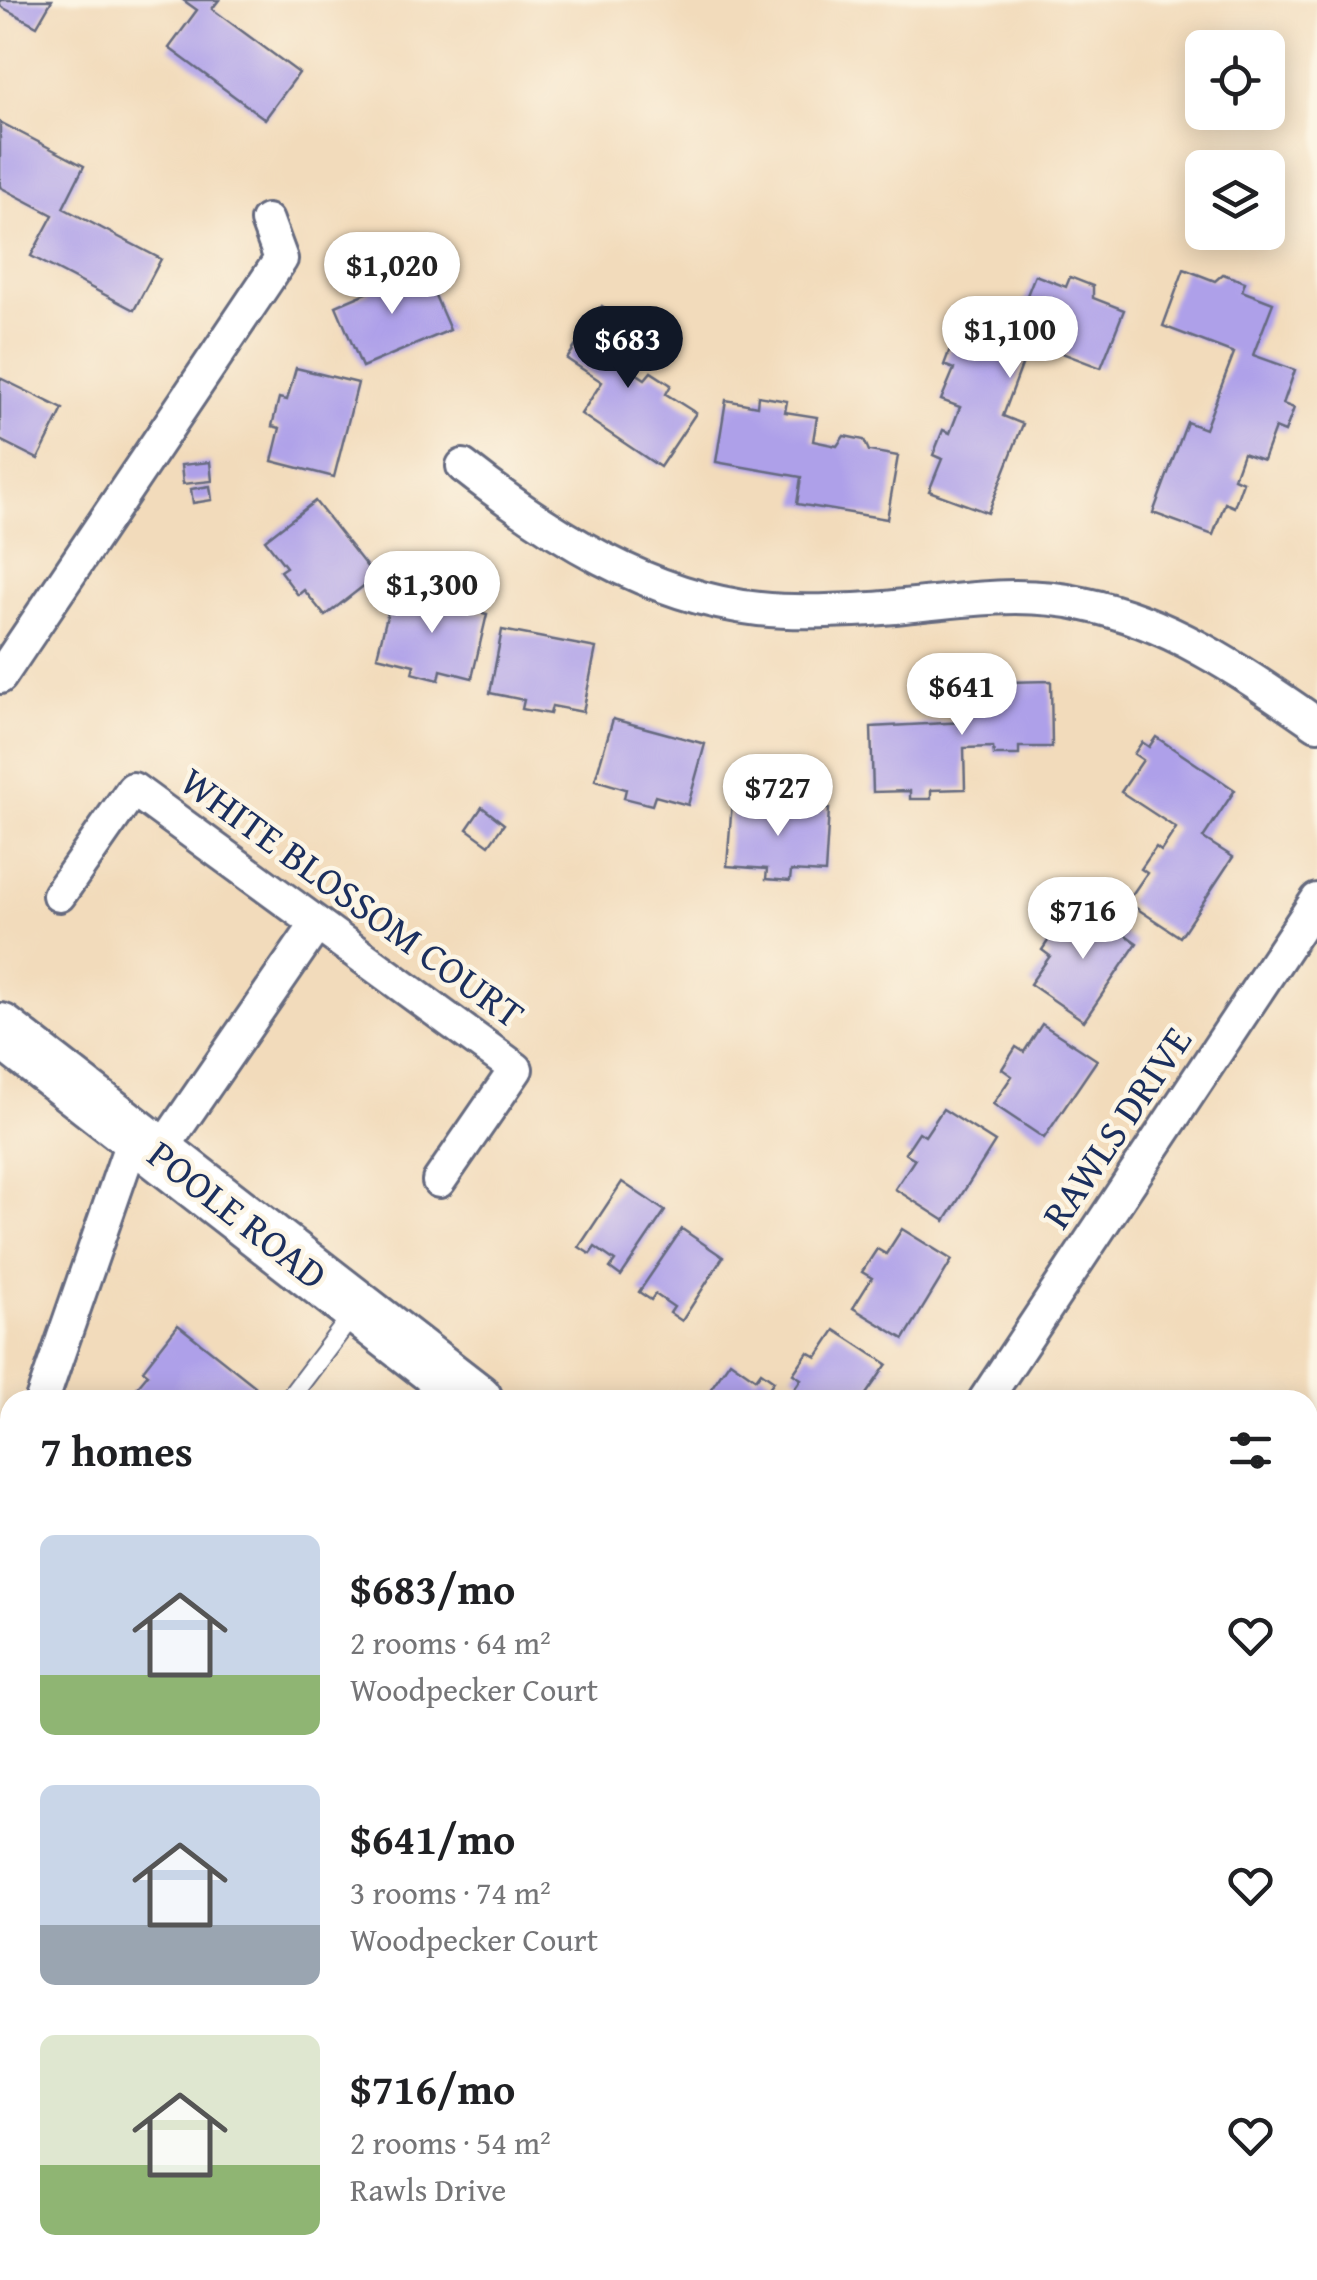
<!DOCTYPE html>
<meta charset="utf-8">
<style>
body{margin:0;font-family:"Gentium Book Plus",serif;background:#f2f2f2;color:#202124;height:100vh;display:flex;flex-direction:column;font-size:38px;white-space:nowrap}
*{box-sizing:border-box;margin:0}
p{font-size:32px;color:#757577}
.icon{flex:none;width:55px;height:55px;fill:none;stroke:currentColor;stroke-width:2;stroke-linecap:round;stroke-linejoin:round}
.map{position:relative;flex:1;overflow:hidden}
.details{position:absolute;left:0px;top:1390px;width:1318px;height:890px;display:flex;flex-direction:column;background:#fff;border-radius:30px 30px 0 0;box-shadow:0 5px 25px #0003}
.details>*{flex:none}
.fabs{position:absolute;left:1185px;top:30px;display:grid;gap:20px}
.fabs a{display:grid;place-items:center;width:100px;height:100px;border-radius:15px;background:#fff;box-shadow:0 5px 25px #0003;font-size:50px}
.price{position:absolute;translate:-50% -85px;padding:0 22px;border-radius:35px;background:#fff;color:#222;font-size:32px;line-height:65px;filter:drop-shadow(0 2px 5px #0008)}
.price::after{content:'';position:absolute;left:50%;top:60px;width:30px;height:22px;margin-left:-15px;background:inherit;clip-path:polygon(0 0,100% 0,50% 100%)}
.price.on{background:#111827;color:#fff}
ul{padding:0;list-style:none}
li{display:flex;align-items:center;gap:30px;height:250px;padding:0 40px}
li span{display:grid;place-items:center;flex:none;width:280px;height:200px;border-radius:15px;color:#555}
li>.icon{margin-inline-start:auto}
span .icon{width:120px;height:120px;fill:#fffc;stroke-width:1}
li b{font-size:42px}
h2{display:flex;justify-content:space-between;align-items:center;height:120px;padding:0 40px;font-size:42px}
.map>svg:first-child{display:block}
.building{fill:#aea0e9}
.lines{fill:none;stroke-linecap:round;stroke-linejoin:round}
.lane-casing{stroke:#666b7f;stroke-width:22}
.street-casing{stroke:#666b7f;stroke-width:38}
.primary-casing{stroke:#666b7f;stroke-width:58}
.lane{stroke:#fff;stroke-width:18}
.street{stroke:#fff;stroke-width:32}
.primary{stroke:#fff;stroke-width:52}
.labels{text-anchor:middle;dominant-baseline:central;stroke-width:9;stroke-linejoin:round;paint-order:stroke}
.street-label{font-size:40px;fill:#1b2f5e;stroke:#fcf5e5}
</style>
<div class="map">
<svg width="1317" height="2280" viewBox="0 0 1317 2280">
<rect width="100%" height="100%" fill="#fcf5e5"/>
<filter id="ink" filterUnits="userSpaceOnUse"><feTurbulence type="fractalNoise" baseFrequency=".01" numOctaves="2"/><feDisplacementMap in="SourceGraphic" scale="20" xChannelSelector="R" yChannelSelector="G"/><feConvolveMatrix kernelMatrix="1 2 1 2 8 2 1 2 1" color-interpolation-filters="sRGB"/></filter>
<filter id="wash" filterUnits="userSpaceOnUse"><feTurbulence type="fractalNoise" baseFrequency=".0048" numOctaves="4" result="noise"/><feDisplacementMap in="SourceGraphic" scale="40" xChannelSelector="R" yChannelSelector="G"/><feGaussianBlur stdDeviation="2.25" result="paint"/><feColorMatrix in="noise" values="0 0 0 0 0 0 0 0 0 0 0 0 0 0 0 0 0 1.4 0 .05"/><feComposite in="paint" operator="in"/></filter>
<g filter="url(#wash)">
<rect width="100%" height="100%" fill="#f2dbbb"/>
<g id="blocks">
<g class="building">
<polygon points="0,0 52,0 37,26 0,6"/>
<polygon points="183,0 219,0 212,9 299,73 265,119 169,48 197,10"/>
<polygon points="0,122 84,166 63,208 161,259 134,310 31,256 53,215 0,187"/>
<polygon points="1184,269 1215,281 1223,274 1245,282 1242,291 1273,303 1253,355 1295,370 1283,404 1294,408 1285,432 1275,428 1263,460 1243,453 1234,478 1243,482 1234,507 1225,503 1213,535 1153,513 1187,422 1205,429 1234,353 1163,326"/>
<polygon points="424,270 450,330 362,367 336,306 369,292 365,283 389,273 394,282"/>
<polygon points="1035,275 1066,287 1070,277 1093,286 1093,298 1124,310 1101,368 1031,341 1003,416 1023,424 988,513 929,491 942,459 933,455 943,430 950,433 960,407 941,400 954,369 944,365 953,341 960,344 973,311 1014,328"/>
<polygon points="602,306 643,333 622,364 645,379 651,372 671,385 666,394 696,413 660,467 581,414 602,382 567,359"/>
<polygon points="296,368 358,383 334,477 272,461 280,428 272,426 279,398 287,400"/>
<polygon points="0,378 63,409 38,459 0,440"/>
<polygon points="758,396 787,401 785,412 817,417 813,441 837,446 844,436 864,440 869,451 898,456 887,519 797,504 801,477 716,462 726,400 757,406"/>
<polygon points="210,462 212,481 183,484 181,465"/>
<polygon points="210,486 212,500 193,503 191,489"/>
<polygon points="315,501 375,577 325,616 304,590 298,595 280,571 286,567 265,540"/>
<polygon points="393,592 487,614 472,678 441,670 439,680 412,673 414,665 377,656"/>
<polygon points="502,630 596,648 583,712 552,706 550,714 522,709 524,700 490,693"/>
<polygon points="1051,681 1052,747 1019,747 1019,755 994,755 993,747 964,748 965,789 931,790 931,799 910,799 910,791 873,792 871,727 965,722 965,683"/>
<polygon points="613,719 705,744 688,805 655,796 652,805 624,798 626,789 595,780"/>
<polygon points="1156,737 1235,790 1203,838 1233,857 1180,937 1127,902 1147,873 1141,869 1156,847 1161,851 1176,828 1121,792 1143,760 1134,754 1142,742 1149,747"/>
<polygon points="732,802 829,809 825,873 791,871 790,881 766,879 767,869 727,866"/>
<polygon points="482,807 504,824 489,845 467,829"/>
<polygon points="1083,905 1137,943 1084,1021 1030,984 1050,956 1042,950 1056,929 1064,934"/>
<polygon points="1042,1024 1097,1060 1044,1138 993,1104 1012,1076 1002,1069 1016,1047 1024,1052"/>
<polygon points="943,1109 995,1142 945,1221 895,1189 915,1159 905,1153 919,1132 925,1136"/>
<polygon points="622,1182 665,1211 621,1276 610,1268 615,1261 595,1247 590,1254 579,1247"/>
<polygon points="682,1229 723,1257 682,1321 670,1313 674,1307 655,1294 651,1300 639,1292"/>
<polygon points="902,1229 952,1260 904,1339 853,1308 872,1278 862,1272 877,1249 886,1254"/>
<polygon points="178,1325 255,1386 245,1400 128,1398 148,1374 143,1370"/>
<polygon points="835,1330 887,1364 862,1400 787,1400 801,1379 793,1374 808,1352 817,1357"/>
<polygon points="730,1361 756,1379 761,1372 774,1381 769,1388 786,1400 703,1400"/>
<polygon points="0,2048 10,2054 10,2099 0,2092"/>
<polygon points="1308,2212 1317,2218 1317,2241 1311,2249 1317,2253 1317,2266 1307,2280 1252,2280 1254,2277 1243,2270 1308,2270"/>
<polygon points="196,2270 299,2270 292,2280 278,2272 273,2280 209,2280"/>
<polygon points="648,2270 682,2270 696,2280 641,2280"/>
<polygon points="893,2270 914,2270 928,2280 886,2280"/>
</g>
</g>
</g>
<g filter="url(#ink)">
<use href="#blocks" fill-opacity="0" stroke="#666b7f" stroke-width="2.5"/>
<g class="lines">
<defs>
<polyline id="lane" points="288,1400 354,1313"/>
<g id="street">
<path d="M463,466C548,533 648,597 759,609C796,613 835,611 872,609C943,604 1012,588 1083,604C1172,622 1243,673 1317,724"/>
<polyline points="0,677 281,259 267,221"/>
<polyline points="59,895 133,789 516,1069 439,1181"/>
<polyline points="160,1152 317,924"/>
<polyline points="42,1400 135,1133"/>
<polyline points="985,1400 1317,900"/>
<polyline points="0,1517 10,1489"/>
<polyline points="1308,1977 1317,1963"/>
<polyline points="390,2280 393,2270"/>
<polyline points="1094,2280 1101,2270"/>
</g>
<g id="primary">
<polyline points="0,1030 476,1400"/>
<polyline points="1308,2032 1317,2040"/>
</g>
</defs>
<use href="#lane" class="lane-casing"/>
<use href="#street" class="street-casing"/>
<use href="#primary" class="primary-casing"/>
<use href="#lane" class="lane"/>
<use href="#street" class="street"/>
<use href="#primary" class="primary"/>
</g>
</g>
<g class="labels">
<g class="street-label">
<text transform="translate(353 897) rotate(36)">WHITE BLOSSOM COURT</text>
<text transform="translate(1116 1127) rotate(-56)">RAWLS DRIVE</text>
<text transform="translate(238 1214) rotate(38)">POOLE ROAD</text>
</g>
</g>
</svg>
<div class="fabs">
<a><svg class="icon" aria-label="locate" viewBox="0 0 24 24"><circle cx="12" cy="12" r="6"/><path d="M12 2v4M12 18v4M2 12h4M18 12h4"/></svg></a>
<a><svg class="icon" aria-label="layers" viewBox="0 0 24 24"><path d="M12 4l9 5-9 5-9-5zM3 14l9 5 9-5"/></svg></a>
</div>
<b class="price" style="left:392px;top:317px">$1,020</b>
<b class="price" style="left:1010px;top:381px">$1,100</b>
<b class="price on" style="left:628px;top:391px">$683</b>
<b class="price" style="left:432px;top:636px">$1,300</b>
<b class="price" style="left:962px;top:738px">$641</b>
<b class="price" style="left:778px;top:839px">$727</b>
<b class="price" style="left:1083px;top:962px">$716</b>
<section class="details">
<h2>7 homes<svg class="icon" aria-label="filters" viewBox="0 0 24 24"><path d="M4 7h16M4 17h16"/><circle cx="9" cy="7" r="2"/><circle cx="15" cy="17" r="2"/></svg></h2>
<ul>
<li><span style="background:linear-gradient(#c9d6e8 70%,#8fb573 0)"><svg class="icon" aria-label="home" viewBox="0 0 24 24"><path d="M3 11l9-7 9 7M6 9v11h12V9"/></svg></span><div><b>$683/mo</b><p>2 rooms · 64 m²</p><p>Woodpecker Court</p></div><svg class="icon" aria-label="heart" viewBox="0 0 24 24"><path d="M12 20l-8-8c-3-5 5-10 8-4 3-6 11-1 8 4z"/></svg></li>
<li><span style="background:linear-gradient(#c9d6e8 70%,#9aa5b1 0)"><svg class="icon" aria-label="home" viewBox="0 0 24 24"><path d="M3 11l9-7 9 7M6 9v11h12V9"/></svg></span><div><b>$641/mo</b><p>3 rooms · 74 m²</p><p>Woodpecker Court</p></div><svg class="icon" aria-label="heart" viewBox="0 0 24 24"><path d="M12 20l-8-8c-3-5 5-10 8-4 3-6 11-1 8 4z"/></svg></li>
<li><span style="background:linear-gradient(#dfe7d0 65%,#8fb573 0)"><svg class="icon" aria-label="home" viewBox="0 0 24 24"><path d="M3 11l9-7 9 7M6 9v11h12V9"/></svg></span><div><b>$716/mo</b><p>2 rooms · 54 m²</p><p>Rawls Drive</p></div><svg class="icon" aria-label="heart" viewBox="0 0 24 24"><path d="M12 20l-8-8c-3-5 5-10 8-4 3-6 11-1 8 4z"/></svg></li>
</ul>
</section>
</div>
